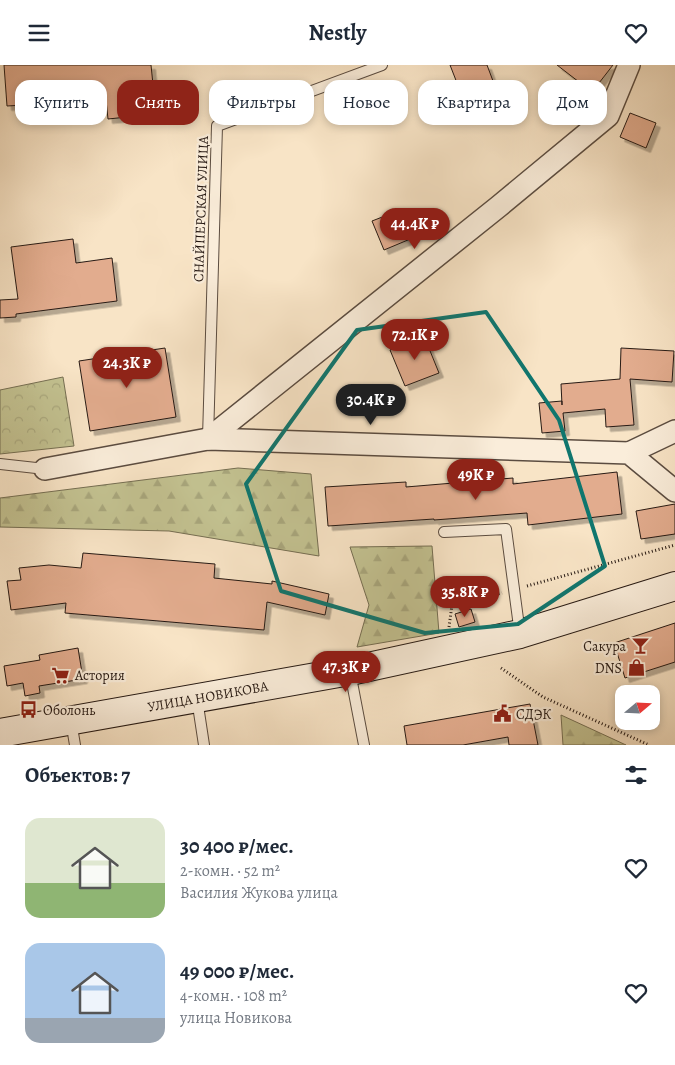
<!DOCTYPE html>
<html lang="ru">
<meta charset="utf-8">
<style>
body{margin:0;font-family:Alegreya,serif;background:#f2f2f3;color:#1f2937;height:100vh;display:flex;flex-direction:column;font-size:19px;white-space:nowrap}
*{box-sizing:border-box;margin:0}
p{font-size:16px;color:#747a83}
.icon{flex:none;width:28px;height:28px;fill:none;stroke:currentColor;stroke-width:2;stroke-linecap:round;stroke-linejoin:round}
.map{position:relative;height:680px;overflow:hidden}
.drawer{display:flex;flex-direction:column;background:#fff;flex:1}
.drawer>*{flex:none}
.top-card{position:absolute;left:15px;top:15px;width:645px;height:45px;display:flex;gap:10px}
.needle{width:32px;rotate:71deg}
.fabs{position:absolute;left:615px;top:620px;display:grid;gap:10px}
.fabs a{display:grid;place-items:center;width:45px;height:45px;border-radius:10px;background:#fff;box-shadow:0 2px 8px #0003;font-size:25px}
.price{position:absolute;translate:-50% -42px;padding:0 11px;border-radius:18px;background:#8f2418;color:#fff;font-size:16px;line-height:32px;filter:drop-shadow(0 1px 2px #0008)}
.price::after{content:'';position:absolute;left:50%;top:30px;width:15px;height:11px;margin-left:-8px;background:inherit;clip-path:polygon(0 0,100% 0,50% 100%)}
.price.active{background:#222;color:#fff}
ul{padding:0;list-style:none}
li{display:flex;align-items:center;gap:15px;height:125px;padding:0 25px}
li span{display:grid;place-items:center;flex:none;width:140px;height:100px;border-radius:15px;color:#555}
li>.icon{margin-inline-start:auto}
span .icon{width:60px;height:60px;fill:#fffc;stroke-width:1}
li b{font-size:21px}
h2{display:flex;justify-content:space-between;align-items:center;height:60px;padding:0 25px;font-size:21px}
.chip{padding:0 18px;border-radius:15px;background:#fff;box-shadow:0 2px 8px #0003;font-size:18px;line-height:45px}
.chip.active{background:#8f2418;color:#fff}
header{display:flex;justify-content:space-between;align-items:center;height:65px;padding:0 25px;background:#fff;font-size:22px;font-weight:700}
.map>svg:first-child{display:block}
.forest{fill:url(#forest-firs);stroke:#756e52}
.park{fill:url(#park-crowns);stroke:#756e52}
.building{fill:#e2ac8e;stroke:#271a14;filter:url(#shadow)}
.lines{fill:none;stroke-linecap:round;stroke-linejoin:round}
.service-casing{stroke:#5b4c40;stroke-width:12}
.minor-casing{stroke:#5b4c40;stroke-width:24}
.secondary-casing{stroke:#271a14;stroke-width:30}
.path{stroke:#271a14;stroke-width:3;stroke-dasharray:1 2.5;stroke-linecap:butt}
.service{stroke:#faedda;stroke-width:10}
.minor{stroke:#faedda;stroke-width:21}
.secondary{stroke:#faedda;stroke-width:28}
.marked{fill:none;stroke:#0f766e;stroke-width:4;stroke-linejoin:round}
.labels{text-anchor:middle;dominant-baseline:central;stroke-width:4.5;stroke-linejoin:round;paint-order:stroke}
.street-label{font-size:14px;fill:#271a14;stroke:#faedda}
.poi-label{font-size:14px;fill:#271a14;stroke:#faedda;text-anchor:start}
</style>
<header><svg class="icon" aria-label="menu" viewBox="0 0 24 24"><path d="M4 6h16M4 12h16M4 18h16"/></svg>Nestly<svg class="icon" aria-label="heart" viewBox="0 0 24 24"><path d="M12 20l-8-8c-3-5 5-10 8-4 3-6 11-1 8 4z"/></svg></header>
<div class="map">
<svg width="675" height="680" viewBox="0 0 675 680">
<defs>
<pattern id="forest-firs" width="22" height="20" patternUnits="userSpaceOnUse" patternTransform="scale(1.25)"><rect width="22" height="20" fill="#c3c291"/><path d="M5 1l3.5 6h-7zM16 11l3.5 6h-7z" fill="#a8a67c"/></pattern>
<pattern id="park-crowns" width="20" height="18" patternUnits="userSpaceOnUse" patternTransform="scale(1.25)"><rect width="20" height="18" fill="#c3c291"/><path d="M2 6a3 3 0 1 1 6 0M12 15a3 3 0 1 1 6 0" fill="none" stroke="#a8a67c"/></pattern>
<filter id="shadow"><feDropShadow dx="4.5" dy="4.5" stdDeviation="0" flood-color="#0004"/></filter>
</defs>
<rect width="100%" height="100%" fill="#f8e4c6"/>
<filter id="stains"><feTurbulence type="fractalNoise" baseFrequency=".004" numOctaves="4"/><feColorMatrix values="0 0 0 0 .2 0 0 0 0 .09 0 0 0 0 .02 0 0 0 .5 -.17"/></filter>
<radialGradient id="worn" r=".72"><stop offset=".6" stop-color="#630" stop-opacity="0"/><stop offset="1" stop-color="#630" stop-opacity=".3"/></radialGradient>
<g class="forest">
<polygon points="238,403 311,409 319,491 169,466 0,462 0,433"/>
<polygon points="432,481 439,568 357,582 369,540 350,482"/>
<polygon points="561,650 626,680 563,680"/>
</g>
<polygon class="park" points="63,312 74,381 0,389 0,325"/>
<g class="building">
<polygon points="4,0 151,0 156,49 108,54 106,35 7,41"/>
<polygon points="450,0 487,0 496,24 464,36"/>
<polygon points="557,0 613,0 592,27"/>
<polygon points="630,48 656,58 646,83 620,72"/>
<polygon points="403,144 415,172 384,185 372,156"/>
<polygon points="73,174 76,198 112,193 117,236 16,249 16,252 0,253 0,235 18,234 11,182"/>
<polygon points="424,271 439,308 405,321 390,285"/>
<polygon points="165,283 176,352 90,366 79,296"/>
<polygon points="621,283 674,286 672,317 630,314 634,360 606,362 605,344 563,348 565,366 542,368 539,338 562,336 562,340 561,319 620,314"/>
<polygon points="617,407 622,449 528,460 527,448 434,455 434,454 328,461 325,422 406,417 406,422 513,413 513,419"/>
<polygon points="675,439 675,469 641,474 636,446"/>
<polygon points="83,488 215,499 214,513 272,519 272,516 329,529 325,550 267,537 264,565 65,548 66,538 11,545 7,516 21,515 19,503 49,500 81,503"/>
<polygon points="471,544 475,557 459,562 455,549"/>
<polygon points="675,558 675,597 625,613 614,578"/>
<polygon points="78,583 83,614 39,621 40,628 25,631 23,618 7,621 4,601 40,595 39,590"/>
<polygon points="530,639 538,680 509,680 508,672 463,680 407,680 404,661"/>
</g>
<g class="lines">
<defs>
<g id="service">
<polyline points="208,373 217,61 382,0"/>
<polyline points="0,399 45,404"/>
<polyline points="444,467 506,464 520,569"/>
<polyline points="350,607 364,680"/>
<polyline points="197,634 204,680"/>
<polyline points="71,656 75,680"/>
</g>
<g id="minor">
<polyline points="208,374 498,142 608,51 629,0"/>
<polyline points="629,388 675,366"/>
<polyline points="45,404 208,374 629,388 675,426"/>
</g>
<g id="secondary">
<path id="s1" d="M0,668L350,606L520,569L675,521"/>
</g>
</defs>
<use href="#service" class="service-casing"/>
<use href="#minor" class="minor-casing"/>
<use href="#secondary" class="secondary-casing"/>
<g class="path">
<polyline points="527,521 675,480"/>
<polyline points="449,562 452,540 502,528"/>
<polyline points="501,603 543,632 649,680"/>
</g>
<use href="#service" class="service"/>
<use href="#minor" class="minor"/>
<use href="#secondary" class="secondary"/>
</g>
<path class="marked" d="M486,247L559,355L605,501L518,559L425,568L281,526L246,419L357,265Z"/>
<defs>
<symbol id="bar-bare" viewBox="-9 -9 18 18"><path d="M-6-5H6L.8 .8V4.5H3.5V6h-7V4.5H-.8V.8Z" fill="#8f2418" stroke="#faedda" stroke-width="2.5" paint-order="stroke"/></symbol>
<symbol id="shop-bare" viewBox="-9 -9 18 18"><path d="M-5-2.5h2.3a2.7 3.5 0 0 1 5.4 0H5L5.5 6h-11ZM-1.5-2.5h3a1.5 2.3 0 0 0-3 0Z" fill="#8f2418" stroke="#faedda" stroke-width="2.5" paint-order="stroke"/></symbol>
<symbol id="supermarket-bare" viewBox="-9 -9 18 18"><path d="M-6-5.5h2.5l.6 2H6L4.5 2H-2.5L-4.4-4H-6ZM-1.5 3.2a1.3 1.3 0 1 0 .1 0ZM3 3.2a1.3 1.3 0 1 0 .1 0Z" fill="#8f2418" stroke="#faedda" stroke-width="2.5" paint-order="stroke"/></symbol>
<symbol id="bus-bare" viewBox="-9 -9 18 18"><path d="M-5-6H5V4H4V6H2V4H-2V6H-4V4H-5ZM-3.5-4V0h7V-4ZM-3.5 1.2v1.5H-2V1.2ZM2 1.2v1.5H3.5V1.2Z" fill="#8f2418" stroke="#faedda" stroke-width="2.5" paint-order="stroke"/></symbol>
<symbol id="civic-bare" viewBox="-9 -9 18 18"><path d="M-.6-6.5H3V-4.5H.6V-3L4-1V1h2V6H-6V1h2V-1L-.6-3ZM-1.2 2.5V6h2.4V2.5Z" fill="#8f2418" stroke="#faedda" stroke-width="2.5" paint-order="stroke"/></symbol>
</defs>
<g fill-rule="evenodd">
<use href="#bar-bare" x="628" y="568" width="25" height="25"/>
<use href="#shop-bare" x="624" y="590" width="25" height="25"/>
<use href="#supermarket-bare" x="48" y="598" width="25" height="25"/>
<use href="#bus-bare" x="16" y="632" width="25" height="25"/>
<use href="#civic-bare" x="490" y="636" width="25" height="25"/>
</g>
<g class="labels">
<g class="street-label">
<text transform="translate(201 144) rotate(-88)">СНАЙПЕРСКАЯ УЛИЦА</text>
<text stroke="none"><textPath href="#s1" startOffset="211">УЛИЦА НОВИКОВА</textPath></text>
</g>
<g class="poi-label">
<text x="626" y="581" text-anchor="end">Сакура</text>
<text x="622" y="603" text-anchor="end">DNS</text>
<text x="75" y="610">Астория</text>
<text x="43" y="645">Оболонь</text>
<text x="516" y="649">СДЭК</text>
</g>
</g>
<rect width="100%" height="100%" filter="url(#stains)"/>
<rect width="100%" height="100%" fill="url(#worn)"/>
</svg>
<div class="fabs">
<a><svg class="needle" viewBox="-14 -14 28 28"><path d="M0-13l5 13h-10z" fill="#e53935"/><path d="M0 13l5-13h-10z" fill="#747a83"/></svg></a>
</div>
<b class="price" style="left:415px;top:185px">44.4K ₽</b>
<b class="price" style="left:415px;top:296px">72.1K ₽</b>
<b class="price" style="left:127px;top:324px">24.3K ₽</b>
<b class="price active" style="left:371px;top:361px">30.4K ₽</b>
<b class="price" style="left:476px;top:436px">49K ₽</b>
<b class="price" style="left:465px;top:553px">35.8K ₽</b>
<b class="price" style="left:346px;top:628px">47.3K ₽</b>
<div class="top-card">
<a class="chip">Купить</a>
<a class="chip active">Снять</a>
<a class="chip">Фильтры</a>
<a class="chip">Новое</a>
<a class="chip">Квартира</a>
<a class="chip">Дом</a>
</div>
</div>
<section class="drawer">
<h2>Объектов: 7<svg class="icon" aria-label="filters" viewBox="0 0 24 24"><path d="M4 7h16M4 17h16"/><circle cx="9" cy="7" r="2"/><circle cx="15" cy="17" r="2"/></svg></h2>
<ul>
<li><span style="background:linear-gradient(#dfe7d0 65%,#8fb573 0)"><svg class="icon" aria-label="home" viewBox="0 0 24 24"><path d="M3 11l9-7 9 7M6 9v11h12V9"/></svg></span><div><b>30 400 ₽/мес.</b><p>2-комн. · 52 m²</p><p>Василия Жукова улица</p></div><svg class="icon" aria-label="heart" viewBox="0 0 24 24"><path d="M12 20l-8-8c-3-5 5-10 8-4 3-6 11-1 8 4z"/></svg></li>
<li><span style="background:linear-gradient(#a9c7e8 75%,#9aa5b1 0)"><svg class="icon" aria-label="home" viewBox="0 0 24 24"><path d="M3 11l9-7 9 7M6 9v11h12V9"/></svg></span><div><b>49 000 ₽/мес.</b><p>4-комн. · 108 m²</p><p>улица Новикова</p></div><svg class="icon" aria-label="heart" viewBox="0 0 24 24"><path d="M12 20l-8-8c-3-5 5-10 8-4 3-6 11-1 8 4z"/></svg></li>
</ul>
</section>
